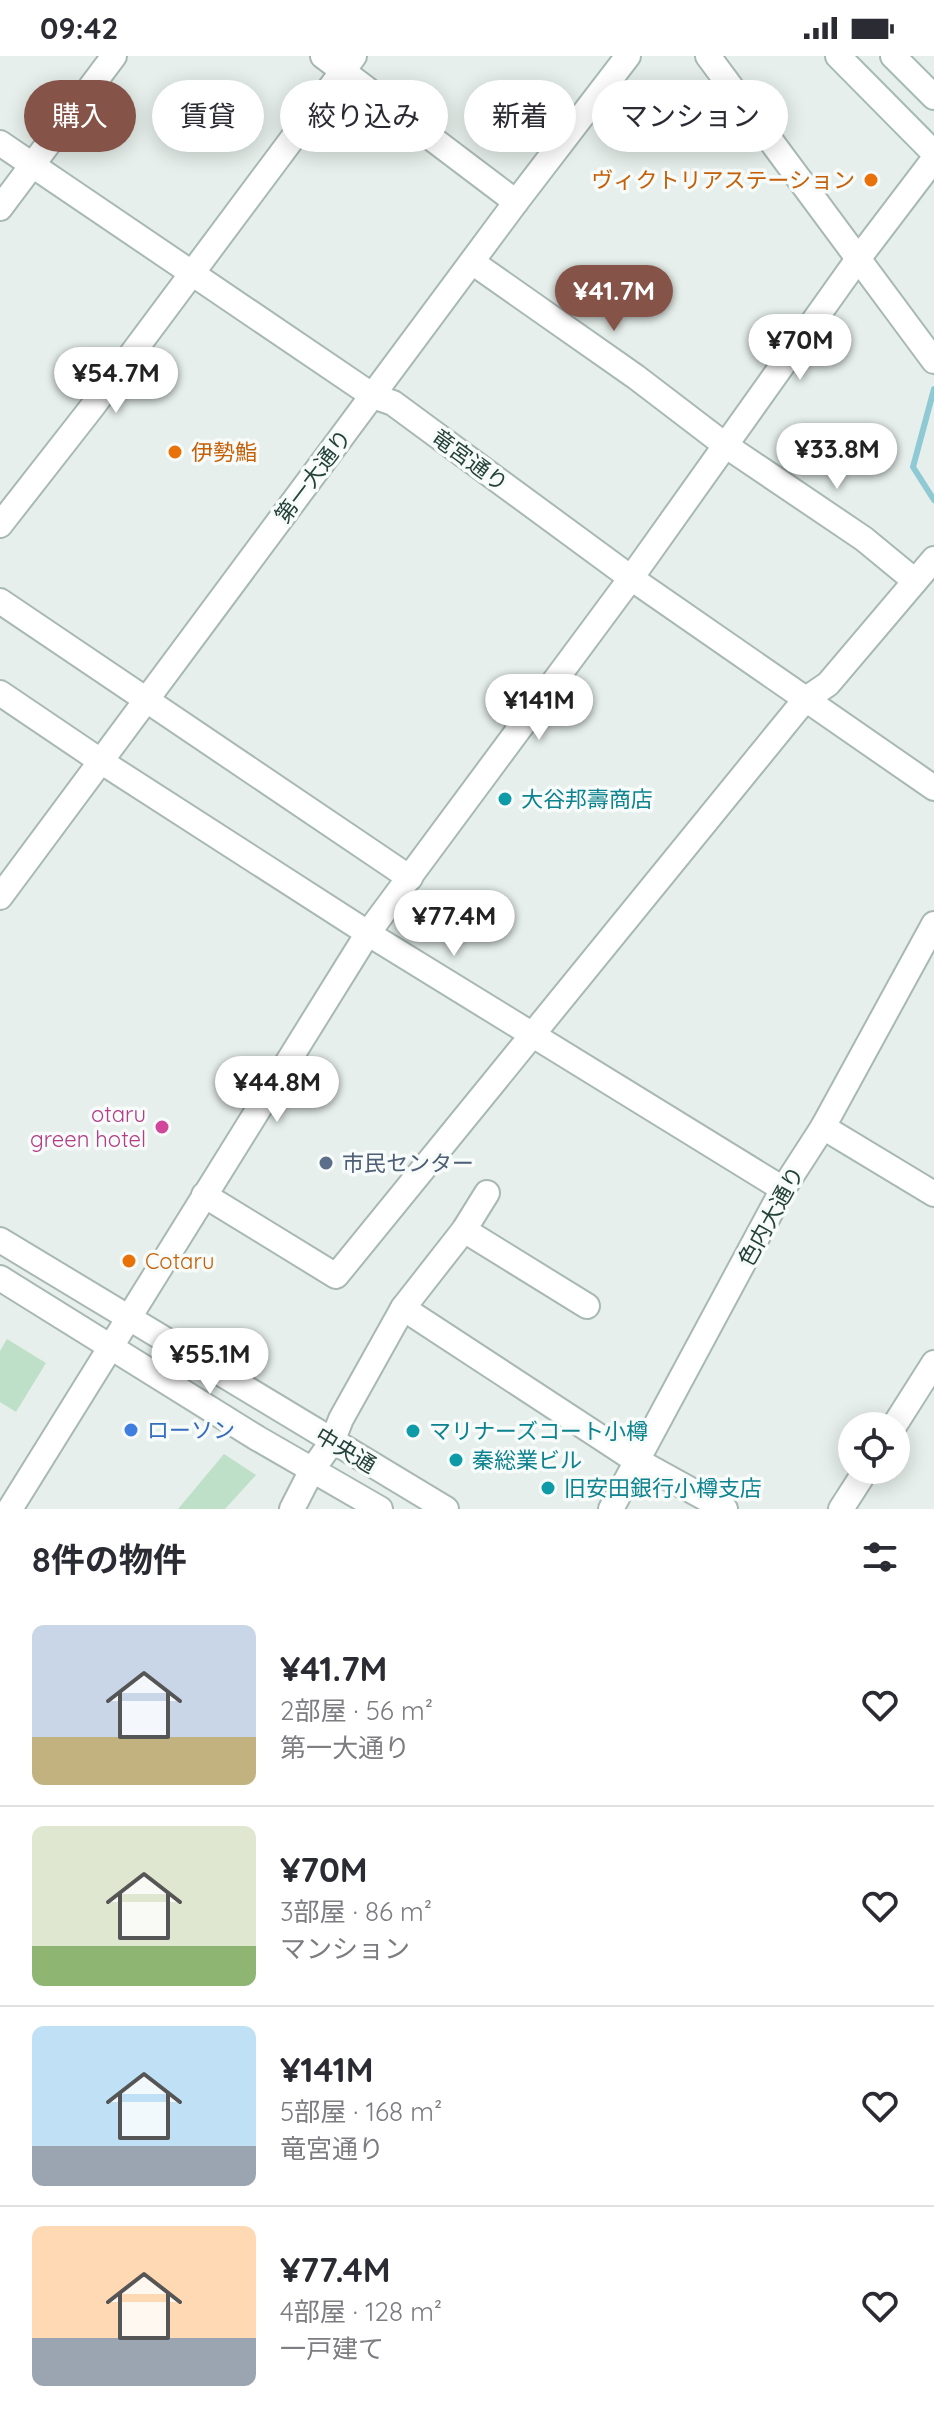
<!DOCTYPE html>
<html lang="ja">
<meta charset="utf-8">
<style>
body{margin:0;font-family:Quicksand,"Noto Sans JP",sans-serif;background:#f7f7f7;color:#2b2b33;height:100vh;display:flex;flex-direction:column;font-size:30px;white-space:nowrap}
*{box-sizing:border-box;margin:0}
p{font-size:26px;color:#7c7c81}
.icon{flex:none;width:44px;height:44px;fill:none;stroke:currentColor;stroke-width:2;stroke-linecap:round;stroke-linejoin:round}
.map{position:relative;height:1453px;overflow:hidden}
.panel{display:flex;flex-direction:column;background:#fff;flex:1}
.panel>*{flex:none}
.guide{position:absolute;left:24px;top:24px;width:886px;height:72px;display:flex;gap:16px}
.controls{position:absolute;left:838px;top:1356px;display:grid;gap:16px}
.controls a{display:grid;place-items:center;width:72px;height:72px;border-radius:50%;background:#fff;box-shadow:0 4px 20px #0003;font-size:40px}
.price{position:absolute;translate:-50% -68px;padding:0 18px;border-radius:28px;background:#fff;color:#222;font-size:26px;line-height:52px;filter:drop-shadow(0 2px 4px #0008)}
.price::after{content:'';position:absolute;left:50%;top:48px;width:24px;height:18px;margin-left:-12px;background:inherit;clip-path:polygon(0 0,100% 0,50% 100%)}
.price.current{background:#855347;color:#fff}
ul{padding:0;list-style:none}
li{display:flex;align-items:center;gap:24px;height:200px;padding:0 32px}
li+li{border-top:2px solid #e1e1e2}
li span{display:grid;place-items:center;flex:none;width:224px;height:160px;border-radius:12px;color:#555}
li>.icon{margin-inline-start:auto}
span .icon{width:96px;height:96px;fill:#fffc;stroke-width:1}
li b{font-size:34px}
h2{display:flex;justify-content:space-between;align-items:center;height:96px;padding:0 32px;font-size:34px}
.tag{padding:0 28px;border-radius:36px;background:#fff;box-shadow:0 4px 20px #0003;font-size:28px;line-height:72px}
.tag.current{background:#855347;color:#fff}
.status{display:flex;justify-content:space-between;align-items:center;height:56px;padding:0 40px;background:#fff;direction:ltr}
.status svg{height:22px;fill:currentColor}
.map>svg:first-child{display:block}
.green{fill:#bfe0c8}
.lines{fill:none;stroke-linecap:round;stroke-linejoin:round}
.stream{stroke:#8ec9d4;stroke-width:6}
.minor-casing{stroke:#a8b8b2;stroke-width:28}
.tertiary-casing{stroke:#a8b8b2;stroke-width:28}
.secondary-casing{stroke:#a4bbb3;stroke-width:28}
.minor{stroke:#fff;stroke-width:24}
.tertiary{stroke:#fff;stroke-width:24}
.secondary{stroke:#fff;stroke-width:24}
.food-dot{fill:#e8710a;stroke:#f7fbf9;stroke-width:3}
.culture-dot{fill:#0f9aa8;stroke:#f7fbf9;stroke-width:3}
.hotel-dot{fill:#d1479c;stroke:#f7fbf9;stroke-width:3}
.service-dot{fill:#5c6f8a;stroke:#f7fbf9;stroke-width:3}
.shop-dot{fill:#3f7fe0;stroke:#f7fbf9;stroke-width:3}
.labels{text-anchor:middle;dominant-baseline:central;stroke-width:7;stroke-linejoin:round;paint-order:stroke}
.food-label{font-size:22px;fill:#c56008;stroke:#f7fbf9;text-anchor:start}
.street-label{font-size:22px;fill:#24423a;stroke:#f7fbf9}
.culture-label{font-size:22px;fill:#0d838f;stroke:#f7fbf9;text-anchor:start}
.hotel-label{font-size:22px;fill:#b23c85;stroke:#f7fbf9;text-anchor:end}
.service-label{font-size:22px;fill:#4e5e75;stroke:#f7fbf9;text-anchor:start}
.shop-label{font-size:22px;fill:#366cbe;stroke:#f7fbf9;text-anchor:start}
</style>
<div class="status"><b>09:42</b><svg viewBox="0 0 49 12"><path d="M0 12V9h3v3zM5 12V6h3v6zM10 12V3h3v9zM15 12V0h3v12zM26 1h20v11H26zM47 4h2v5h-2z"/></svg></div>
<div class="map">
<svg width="934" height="1453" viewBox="0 0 934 1453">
<rect width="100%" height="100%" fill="#e6efeb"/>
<g class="green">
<polygon points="7,1283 46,1307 16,1356 0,1346 0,1295"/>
<polygon points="224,1398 256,1419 225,1453 178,1453"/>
</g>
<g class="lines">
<polyline class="stream" points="934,333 913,411 934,444"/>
<defs>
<g id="minor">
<polyline points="323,0 516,146"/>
<polyline points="708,0 934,305"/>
<polyline points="0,152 114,0"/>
<polyline points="472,206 636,321 725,389 864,483 915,525"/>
<polyline points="0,469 93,350 354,0"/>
<polyline points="0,545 410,822"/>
<polyline points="0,637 102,706"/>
<polyline points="823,1071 934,1138"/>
<polyline points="204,1139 336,1220 795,656 806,643 828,628 934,503"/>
<polyline points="464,1174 587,1250"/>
<polyline points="403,1252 629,1400 725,1453"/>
<polyline points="894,1370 934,1307"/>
<polyline points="10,1453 368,877 631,522 858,203 934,103"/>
<polyline points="292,1453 312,1414 332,1386 341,1363 403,1252 464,1174 487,1137"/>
<polyline points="841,1453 866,1414"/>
</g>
<g id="tertiary">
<polyline points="0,87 373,340 393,347 631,522 934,732"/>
<polyline points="102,706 377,883 783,1133"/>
<polyline points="0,841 516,146 628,0"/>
<polyline points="0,1184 446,1453"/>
<polyline points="0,1222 257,1382 380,1453"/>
<polyline points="611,1453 783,1133 823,1071 934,868"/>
</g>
<g id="secondary">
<polyline points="838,0 934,97"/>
<polyline points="893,0 934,41"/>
</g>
</defs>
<use href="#minor" class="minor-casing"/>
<use href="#tertiary" class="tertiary-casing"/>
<use href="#secondary" class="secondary-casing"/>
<use href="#minor" class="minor"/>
<use href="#tertiary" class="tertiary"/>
<use href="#secondary" class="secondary"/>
</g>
<g class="food-dot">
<circle cx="871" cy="124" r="8"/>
<circle cx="175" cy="396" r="8"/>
<circle cx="129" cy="1205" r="8"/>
</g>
<g class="culture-dot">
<circle cx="505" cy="743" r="8"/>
<circle cx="413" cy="1375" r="8"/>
<circle cx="456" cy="1404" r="8"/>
<circle cx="548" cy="1432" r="8"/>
</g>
<circle class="hotel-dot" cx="162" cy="1071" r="8"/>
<circle class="service-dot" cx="326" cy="1107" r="8"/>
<circle class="shop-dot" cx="131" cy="1374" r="8"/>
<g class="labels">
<g class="food-label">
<text x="855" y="124" text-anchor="end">ヴィクトリアステーション</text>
<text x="191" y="396">伊勢鮨</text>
<text x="145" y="1205">Cotaru</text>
</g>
<g class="street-label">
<text transform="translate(470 404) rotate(36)">竜宮通り</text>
<text transform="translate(313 420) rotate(-53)">第一大通り</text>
<text transform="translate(771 1160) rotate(-61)">色内大通り</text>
<text transform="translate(346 1394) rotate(31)">中央通</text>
</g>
<g class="culture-label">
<text x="521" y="743">大谷邦壽商店</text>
<text x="429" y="1375">マリナーズコート小樽</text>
<text x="472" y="1404">秦総業ビル</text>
<text x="564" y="1432">旧安田銀行小樽支店</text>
</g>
<g class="hotel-label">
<text x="146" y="1058">otaru<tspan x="146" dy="25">green hotel</tspan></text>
</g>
<g class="service-label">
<text x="342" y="1107">市民センター</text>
</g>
<g class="shop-label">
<text x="147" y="1374">ローソン</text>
</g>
</g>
</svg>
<div class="controls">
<a><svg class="icon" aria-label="locate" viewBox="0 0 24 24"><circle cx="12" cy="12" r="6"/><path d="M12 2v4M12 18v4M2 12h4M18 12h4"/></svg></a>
</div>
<b class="price current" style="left:614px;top:277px">¥41.7M</b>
<b class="price" style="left:800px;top:326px">¥70M</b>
<b class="price" style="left:116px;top:359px">¥54.7M</b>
<b class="price" style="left:837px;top:435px">¥33.8M</b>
<b class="price" style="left:539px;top:686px">¥141M</b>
<b class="price" style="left:454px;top:902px">¥77.4M</b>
<b class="price" style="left:277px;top:1068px">¥44.8M</b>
<b class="price" style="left:210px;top:1340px">¥55.1M</b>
<div class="guide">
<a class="tag current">購入</a>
<a class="tag">賃貸</a>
<a class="tag">絞り込み</a>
<a class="tag">新着</a>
<a class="tag">マンション</a>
</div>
</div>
<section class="panel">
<h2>8件の物件<svg class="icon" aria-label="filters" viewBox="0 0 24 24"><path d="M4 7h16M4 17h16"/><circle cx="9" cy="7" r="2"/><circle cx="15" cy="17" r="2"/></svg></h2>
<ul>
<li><span style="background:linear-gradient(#c9d6e8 70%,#c2b280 0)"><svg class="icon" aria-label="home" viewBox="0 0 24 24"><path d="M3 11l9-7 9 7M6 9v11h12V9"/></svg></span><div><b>¥41.7M</b><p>2部屋 · 56 m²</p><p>第一大通り</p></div><svg class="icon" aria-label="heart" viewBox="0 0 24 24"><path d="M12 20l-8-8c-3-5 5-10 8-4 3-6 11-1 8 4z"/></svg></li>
<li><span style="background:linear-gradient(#dfe7d0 75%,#8fb573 0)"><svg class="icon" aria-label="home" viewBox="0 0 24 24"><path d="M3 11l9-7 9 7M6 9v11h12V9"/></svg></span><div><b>¥70M</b><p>3部屋 · 86 m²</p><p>マンション</p></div><svg class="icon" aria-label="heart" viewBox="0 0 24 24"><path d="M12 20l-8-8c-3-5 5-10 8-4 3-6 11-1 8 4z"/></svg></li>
<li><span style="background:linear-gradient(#bfe0f5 75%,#9aa5b1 0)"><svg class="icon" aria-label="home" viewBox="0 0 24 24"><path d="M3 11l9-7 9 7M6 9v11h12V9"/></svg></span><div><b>¥141M</b><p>5部屋 · 168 m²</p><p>竜宮通り</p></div><svg class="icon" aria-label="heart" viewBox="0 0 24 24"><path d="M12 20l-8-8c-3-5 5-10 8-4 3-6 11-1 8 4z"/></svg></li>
<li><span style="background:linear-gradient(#ffd9b3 70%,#9aa5b1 0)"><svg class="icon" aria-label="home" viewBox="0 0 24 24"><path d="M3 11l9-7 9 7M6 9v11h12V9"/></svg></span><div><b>¥77.4M</b><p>4部屋 · 128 m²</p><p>一戸建て</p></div><svg class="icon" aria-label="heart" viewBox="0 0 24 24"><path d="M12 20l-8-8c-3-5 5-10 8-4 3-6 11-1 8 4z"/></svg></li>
</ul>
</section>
